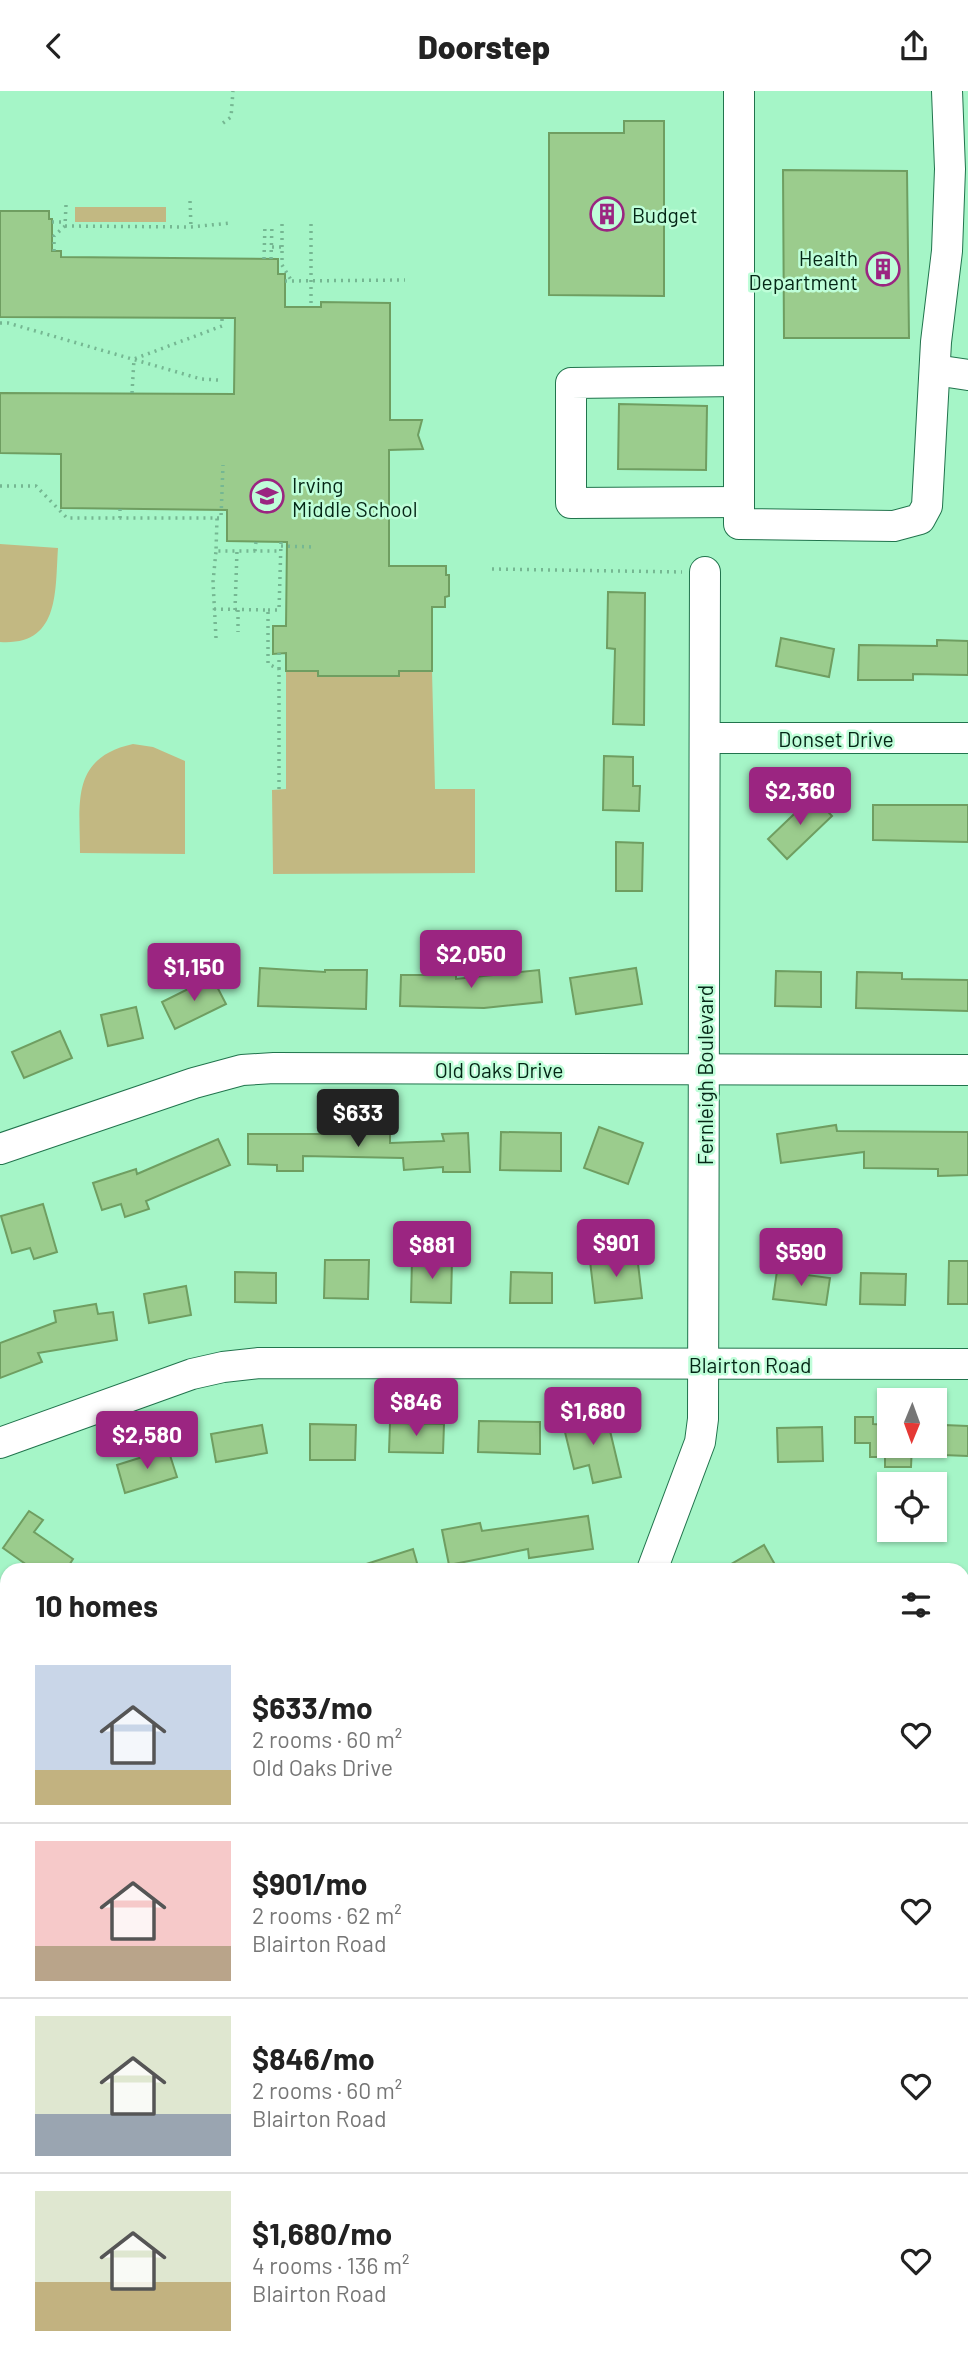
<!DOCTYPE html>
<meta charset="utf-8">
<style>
body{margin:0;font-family:Barlow,sans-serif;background:#f2f2f2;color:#222;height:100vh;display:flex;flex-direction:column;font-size:26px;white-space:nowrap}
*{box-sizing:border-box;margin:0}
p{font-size:23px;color:#767676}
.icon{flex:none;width:38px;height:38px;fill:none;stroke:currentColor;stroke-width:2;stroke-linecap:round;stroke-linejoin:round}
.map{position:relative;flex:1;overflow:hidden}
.side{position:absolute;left:0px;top:1472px;width:970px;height:800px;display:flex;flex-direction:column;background:#fff;border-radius:21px 21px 0 0;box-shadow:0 2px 5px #0004}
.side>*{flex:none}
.needle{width:46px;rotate:181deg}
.fabs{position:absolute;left:877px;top:1297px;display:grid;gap:14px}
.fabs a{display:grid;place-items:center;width:70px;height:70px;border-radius:0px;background:#fff;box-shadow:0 2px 5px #0004;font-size:35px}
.price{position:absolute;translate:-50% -60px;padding:0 16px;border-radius:7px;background:#9b2581;color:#fff;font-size:23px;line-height:46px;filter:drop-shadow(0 2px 4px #0008)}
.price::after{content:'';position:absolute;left:50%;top:42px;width:21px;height:16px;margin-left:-10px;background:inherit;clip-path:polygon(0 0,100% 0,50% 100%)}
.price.active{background:#222;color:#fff}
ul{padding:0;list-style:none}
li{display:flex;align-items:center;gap:21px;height:175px;padding:0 35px}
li+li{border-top:2px solid #e0e0e0}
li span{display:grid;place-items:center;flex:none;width:196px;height:140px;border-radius:0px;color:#555}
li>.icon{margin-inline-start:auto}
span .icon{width:84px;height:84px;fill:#fffc;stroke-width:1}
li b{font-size:30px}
h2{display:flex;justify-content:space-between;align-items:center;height:84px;padding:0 35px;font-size:30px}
header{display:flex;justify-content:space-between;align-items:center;height:91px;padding:0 35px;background:#fff;font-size:32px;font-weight:800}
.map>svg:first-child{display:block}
.green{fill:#c2b882}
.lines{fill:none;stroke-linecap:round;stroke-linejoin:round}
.stream{stroke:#876880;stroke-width:6}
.building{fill:#9bcc8d;stroke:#6f9e61;stroke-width:2}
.minor-casing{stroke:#21744d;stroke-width:32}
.path{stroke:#75b792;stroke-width:3.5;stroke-dasharray:2 5;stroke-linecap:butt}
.minor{stroke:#fff;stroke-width:30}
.labels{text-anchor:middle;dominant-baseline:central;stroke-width:5;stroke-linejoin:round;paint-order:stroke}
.poi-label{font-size:21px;fill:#042616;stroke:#bffed9;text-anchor:start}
.street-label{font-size:21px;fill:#042616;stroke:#bffed9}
</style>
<header><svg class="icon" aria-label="back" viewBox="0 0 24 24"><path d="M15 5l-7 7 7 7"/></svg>Doorstep<svg class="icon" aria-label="share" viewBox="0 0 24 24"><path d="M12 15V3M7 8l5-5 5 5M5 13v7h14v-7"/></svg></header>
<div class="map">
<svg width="968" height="2270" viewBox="0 0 968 2270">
<rect width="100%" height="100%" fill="#a5f5c7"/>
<g class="green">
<rect x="75" y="116" width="91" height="15"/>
<path d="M0,453L58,457C55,501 60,555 0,551Z"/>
<polygon points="286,580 318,580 318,585 398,585 399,580 432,580 435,698 475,698 475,782 273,783 272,699 286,698"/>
<path d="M133,653L153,656L185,670V763L80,762C80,712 70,667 133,653Z"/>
<polygon points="0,1885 7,1895 7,2119 0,2121"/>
<polygon points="963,2100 968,2103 968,2270 770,2270 755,2266 962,2264"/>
</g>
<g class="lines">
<g class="stream">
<polyline points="0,1975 7,1978"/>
<polyline points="962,2239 968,2241"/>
</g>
</g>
<g class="building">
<polygon points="624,30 664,30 664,205 549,204 549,42 624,42"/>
<polygon points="783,79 907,80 909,247 784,247"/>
<polygon points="0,120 49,120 49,128 52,128 52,160 61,160 61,166 278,168 278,183 285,183 285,216 321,216 321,211 390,212 390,329 422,329 418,344 423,358 389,359 389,475 446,475 446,484 449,484 449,505 445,506 445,516 432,516 432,580 399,580 399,585 318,585 318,580 286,580 286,562 273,563 273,535 286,535 287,451 227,450 227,419 61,417 61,363 0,362 0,302 234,303 235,227 0,226"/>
<polygon points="619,313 707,315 706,379 618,378"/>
<polygon points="608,501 645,502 644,634 613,633 615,558 607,557"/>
<polygon points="781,547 834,558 829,586 776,575"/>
<polygon points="937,549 968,550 968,584 913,583 913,589 858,589 859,554 937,555"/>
<polygon points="604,665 633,666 633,695 640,695 639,720 603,719"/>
<polygon points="813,705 832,725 787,768 768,748"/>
<polygon points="873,714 968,714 968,751 873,749"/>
<polygon points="616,751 643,752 642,800 616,800"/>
<polygon points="260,877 325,881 325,879 367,879 366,918 258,915"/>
<polygon points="636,877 642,913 576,923 570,887"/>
<polygon points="539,879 542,911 484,917 400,915 401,884 456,884 456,888"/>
<polygon points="776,880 821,881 821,916 775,915"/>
<polygon points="857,881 902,882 902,888 968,889 968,920 856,917"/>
<polygon points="212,886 226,913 175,938 162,911"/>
<polygon points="136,916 143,947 108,955 101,924"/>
<polygon points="60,940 72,967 24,987 12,961"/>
<polygon points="836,1034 837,1040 968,1041 968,1084 938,1085 938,1078 864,1077 864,1061 781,1072 777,1043"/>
<polygon points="599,1036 643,1052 628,1093 584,1077"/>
<polygon points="326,1037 390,1038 390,1052 444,1050 442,1043 468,1042 470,1081 443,1081 443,1076 404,1079 403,1067 303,1065 303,1080 277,1080 277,1074 248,1073 248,1043 326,1043"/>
<polygon points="501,1041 561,1042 561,1080 500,1079"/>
<polygon points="218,1048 230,1074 146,1110 149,1118 125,1126 121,1113 102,1119 93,1092 136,1078 137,1083"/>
<polygon points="43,1113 57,1161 34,1168 30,1157 12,1162 1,1125"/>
<polygon points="637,1164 642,1207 595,1212 590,1170"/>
<polygon points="412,1168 452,1169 451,1212 411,1211"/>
<polygon points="325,1169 369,1169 368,1208 324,1207"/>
<polygon points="949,1170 968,1170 968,1213 948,1213"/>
<polygon points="777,1180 830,1187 826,1214 773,1208"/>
<polygon points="235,1181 276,1182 276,1212 235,1211"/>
<polygon points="511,1181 552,1182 552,1212 510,1212"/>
<polygon points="861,1182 906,1183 905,1214 860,1213"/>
<polygon points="186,1195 191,1224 149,1232 144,1203"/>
<polygon points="96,1213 98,1223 113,1221 117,1249 38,1262 42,1271 0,1287 0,1252 56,1231 54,1220"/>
<polygon points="606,1323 621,1386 593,1392 589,1374 574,1378 563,1333"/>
<polygon points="855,1326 873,1326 873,1333 889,1334 889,1354 912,1354 911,1376 885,1376 885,1366 870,1366 870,1352 855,1352"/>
<polygon points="479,1330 540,1331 540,1363 478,1361"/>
<polygon points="390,1332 444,1333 443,1362 389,1361"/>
<polygon points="310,1333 356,1334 355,1369 310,1369"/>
<polygon points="262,1334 267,1362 216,1371 211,1343"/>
<polygon points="944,1334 968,1335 968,1365 943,1364"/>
<polygon points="822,1336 823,1370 778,1371 777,1337"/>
<polygon points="168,1358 177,1386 125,1402 117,1374"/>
<polygon points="29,1420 43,1429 34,1441 73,1468 66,1479 34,1479 3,1457"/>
<polygon points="588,1425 593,1458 529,1467 528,1458 449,1474 442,1439 480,1432 482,1440"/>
<polygon points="764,1454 778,1479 721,1479"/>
<polygon points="413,1458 419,1479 360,1479 360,1475"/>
</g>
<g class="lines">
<defs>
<g id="minor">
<polyline points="739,0 739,433 894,435 920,428 927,415 936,251 947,160 950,78 947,0"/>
<polyline points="935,279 968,284"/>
<polyline points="739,411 571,412 571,292 739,290"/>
<polyline points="705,647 968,647"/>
<polyline points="0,1058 194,992 242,979 274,977 968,979"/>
<polyline points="0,1352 192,1283 223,1276 259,1272 968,1273"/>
<polyline points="652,1479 700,1351 703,1328 705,481"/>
<polyline points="0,1527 7,1530"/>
<polyline points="962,1570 968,1570"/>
<polyline points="103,2270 144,2270"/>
<polyline points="547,2270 549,2264"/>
</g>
</defs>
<use href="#minor" class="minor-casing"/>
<g class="path">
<polyline points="223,32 231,26 233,0"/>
<polyline points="190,110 191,136"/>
<polyline points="66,114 65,135 191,136 230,132"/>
<polyline points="52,131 65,131"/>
<polyline points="282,133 282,156"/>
<polyline points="311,133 311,216"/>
<polyline points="272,156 282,156 282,174 291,189"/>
<polyline points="54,160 54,145 65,135"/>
<polyline points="264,168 265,133"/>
<polyline points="271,168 272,133"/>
<polyline points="285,190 405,189"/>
<polyline points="0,232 8,232 201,288 218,289"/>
<polyline points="132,302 134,268 222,235 222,227"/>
<polyline points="0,395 36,395 67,427 217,427 216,460 280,460"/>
<polyline points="120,418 120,427"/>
<polyline points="217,427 221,427 223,374"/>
<polyline points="281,455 315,456"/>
<polyline points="255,460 256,450"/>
<polyline points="492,478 682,481"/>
<polyline points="214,518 268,519 268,573 279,578 279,699"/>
<polyline points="235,519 237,460"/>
<polyline points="238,519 238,541"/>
<polyline points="268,519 279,519 281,451"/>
<polyline points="216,547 213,491 216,460"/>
<polyline points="279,578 279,562"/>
</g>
<use href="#minor" class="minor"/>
</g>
<defs>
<symbol id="building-ring" viewBox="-11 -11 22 22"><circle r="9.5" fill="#bffed9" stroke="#9b2581" stroke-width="1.5"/><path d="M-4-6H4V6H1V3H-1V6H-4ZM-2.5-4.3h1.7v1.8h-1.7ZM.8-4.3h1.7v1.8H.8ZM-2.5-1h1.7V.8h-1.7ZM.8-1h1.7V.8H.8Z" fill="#9b2581"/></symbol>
<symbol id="school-ring" viewBox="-11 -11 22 22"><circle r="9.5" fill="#bffed9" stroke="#9b2581" stroke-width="1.5"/><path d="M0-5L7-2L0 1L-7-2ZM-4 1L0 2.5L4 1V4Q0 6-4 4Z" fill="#9b2581"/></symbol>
</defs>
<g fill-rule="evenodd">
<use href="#building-ring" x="588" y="104" width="38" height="38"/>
<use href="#building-ring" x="864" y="159" width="38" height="38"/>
<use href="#school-ring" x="248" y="386" width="38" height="38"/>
</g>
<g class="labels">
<g class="poi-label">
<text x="632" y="123">Budget</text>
<text x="858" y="166" text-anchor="end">Health<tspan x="858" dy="24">Department</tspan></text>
<text x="292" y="393">Irving<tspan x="292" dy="24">Middle School</tspan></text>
</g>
<g class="street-label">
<text x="836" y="647">Donset Drive</text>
<text x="499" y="978">Old Oaks Drive</text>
<text transform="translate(704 984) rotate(-90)">Fernleigh Boulevard</text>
<text x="750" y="1273">Blairton Road</text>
</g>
</g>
</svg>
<div class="fabs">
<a><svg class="needle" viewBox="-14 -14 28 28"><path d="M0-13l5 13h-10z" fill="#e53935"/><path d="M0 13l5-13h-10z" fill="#767676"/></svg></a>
<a><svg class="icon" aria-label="locate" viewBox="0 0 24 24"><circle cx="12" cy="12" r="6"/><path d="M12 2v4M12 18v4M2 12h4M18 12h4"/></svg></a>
</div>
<b class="price" style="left:800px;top:736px">$2,360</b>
<b class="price" style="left:471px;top:899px">$2,050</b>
<b class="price" style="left:194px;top:912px">$1,150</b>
<b class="price active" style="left:358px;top:1058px">$633</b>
<b class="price" style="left:616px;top:1188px">$901</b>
<b class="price" style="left:432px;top:1190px">$881</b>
<b class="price" style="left:801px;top:1197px">$590</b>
<b class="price" style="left:416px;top:1347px">$846</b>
<b class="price" style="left:593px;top:1356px">$1,680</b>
<b class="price" style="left:147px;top:1380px">$2,580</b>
<section class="side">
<h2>10 homes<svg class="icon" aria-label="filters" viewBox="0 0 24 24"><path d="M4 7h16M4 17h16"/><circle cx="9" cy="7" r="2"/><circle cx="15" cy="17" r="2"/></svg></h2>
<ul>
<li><span style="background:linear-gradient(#c9d6e8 75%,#c2b280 0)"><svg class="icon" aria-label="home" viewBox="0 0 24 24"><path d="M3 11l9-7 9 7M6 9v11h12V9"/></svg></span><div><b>$633/mo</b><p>2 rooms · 60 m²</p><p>Old Oaks Drive</p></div><svg class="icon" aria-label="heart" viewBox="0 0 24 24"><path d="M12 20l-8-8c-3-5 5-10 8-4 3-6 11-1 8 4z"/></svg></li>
<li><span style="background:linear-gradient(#f6c9c9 75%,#b9a48a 0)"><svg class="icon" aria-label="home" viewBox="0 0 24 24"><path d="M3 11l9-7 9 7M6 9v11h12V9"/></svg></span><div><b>$901/mo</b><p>2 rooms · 62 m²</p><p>Blairton Road</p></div><svg class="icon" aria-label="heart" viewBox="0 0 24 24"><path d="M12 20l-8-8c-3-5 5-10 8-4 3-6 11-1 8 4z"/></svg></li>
<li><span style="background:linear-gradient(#dfe7d0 70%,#9aa5b1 0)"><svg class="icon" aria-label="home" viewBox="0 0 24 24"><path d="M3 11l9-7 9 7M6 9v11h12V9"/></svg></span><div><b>$846/mo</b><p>2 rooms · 60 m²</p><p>Blairton Road</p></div><svg class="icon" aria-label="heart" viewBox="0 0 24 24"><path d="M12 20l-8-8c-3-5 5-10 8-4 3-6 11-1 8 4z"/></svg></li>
<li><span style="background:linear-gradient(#dfe7d0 65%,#c2b280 0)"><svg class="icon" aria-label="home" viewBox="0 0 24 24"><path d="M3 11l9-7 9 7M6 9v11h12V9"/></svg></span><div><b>$1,680/mo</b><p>4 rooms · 136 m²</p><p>Blairton Road</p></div><svg class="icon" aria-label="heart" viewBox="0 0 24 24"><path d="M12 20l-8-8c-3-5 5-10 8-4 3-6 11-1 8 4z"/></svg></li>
</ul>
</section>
</div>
